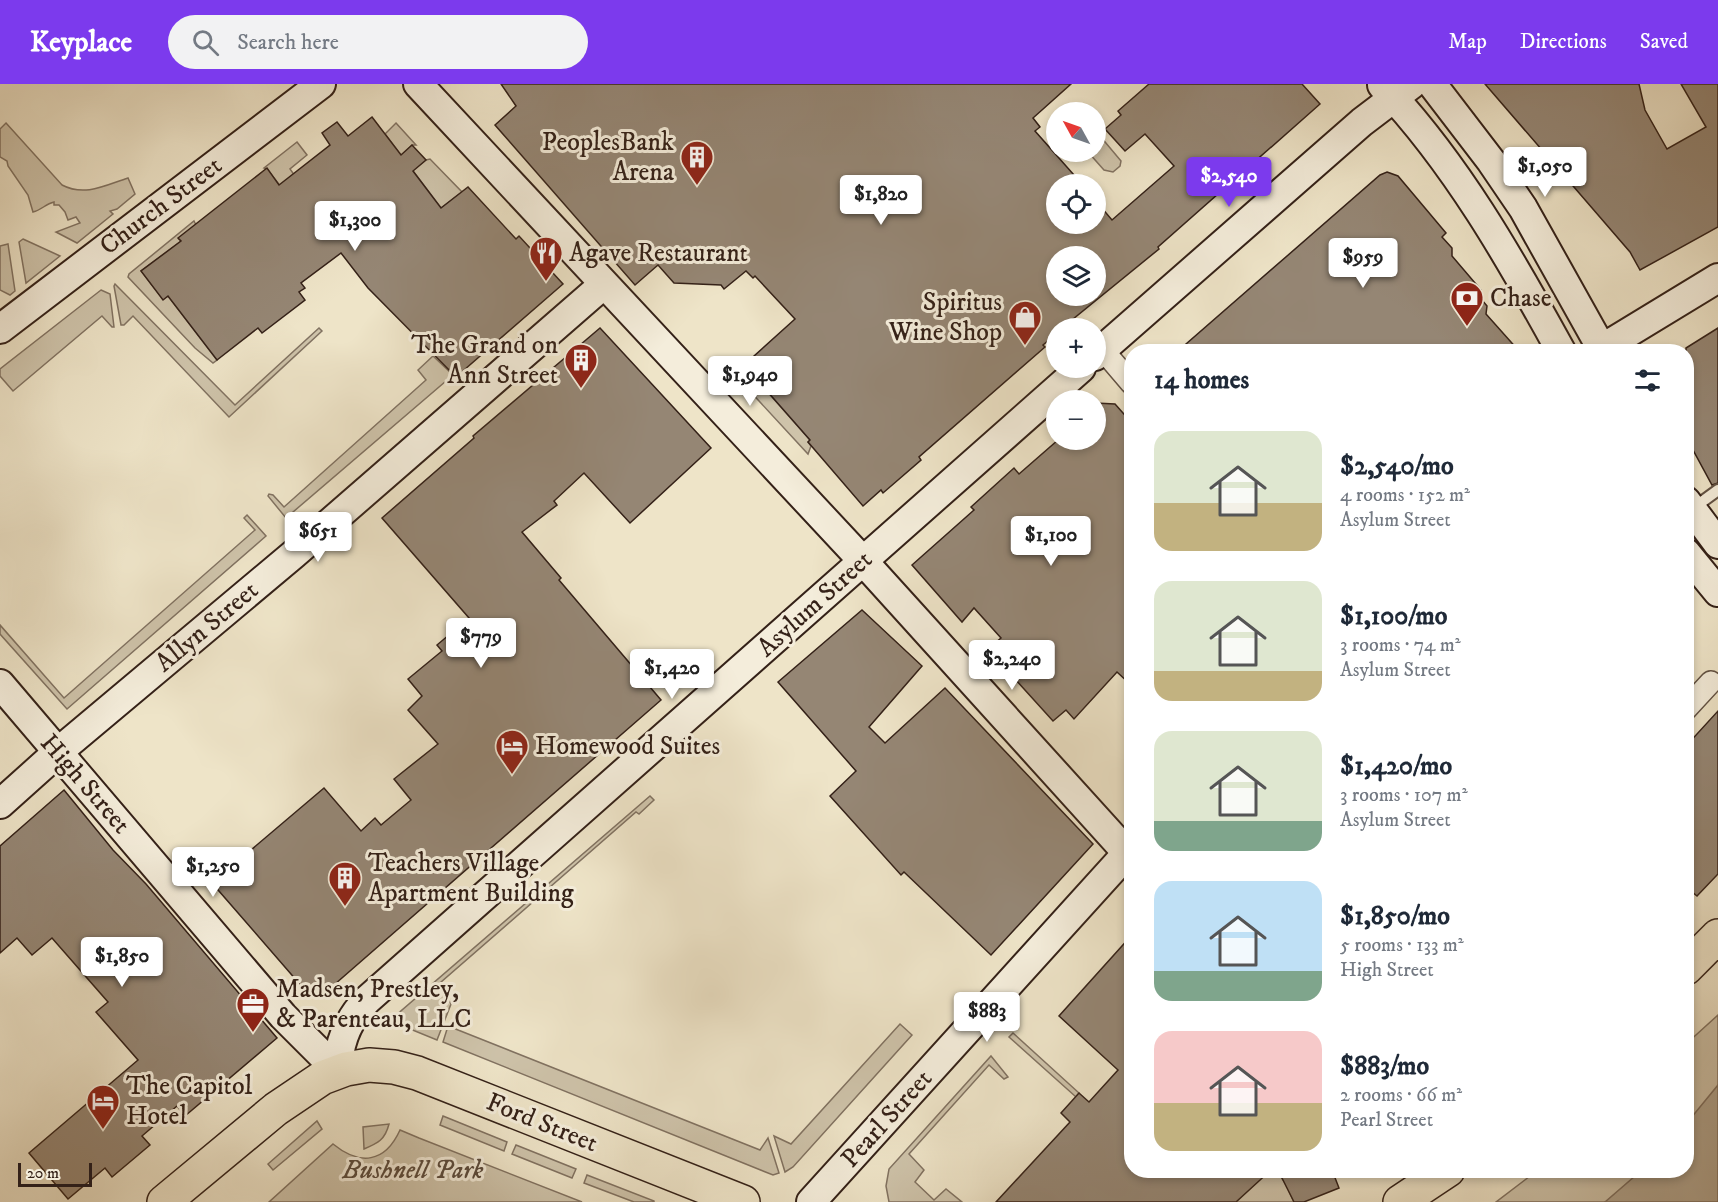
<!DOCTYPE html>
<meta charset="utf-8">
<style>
body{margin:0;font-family:"IM FELL DW Pica",serif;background:#f2f2f3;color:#1f2937;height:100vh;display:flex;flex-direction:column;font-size:22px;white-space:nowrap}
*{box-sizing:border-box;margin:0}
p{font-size:20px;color:#747a83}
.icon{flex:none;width:33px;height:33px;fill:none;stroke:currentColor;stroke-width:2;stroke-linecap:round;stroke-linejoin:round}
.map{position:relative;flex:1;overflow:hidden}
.drawer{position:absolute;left:1124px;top:260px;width:570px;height:834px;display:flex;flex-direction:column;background:#fff;border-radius:24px;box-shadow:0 3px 9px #0003}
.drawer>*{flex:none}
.needle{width:39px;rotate:310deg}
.tools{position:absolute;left:1046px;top:18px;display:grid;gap:12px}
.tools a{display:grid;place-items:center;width:60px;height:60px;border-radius:50%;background:#fff;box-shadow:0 3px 9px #0003;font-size:30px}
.scale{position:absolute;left:18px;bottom:15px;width:74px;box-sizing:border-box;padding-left:6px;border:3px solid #342118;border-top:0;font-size:16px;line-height:21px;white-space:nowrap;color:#342118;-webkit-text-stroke:4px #f4eddb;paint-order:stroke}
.price{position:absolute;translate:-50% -51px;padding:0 14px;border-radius:6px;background:#fff;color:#222;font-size:20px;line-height:39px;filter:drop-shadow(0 2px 3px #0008)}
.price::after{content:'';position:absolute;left:50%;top:36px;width:18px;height:14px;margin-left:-9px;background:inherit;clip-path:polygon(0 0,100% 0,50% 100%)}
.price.selected{background:#7c3aed;color:#fff}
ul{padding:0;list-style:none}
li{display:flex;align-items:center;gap:18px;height:150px;padding:0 30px}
li span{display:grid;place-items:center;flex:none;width:168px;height:120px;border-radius:18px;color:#555}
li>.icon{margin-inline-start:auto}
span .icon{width:72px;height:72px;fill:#fffc;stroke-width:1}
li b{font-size:26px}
h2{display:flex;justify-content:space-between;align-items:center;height:72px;padding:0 30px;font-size:26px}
header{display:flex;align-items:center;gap:36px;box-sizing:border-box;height:84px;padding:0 30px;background:#7c3aed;color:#fff}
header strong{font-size:28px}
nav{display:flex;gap:33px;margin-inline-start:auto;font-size:21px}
.search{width:420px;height:54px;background:#f2f2f3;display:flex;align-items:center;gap:15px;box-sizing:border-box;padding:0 21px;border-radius:33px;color:#747a83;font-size:22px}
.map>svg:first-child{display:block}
.green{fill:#cec3aa;stroke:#817261;stroke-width:1.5}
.water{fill:#afa28c;stroke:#7e6e5e;stroke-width:1.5}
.building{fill:#958674;stroke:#342118;stroke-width:1.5;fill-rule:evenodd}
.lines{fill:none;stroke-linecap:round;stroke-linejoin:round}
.lane-casing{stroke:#625244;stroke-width:14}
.street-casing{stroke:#625244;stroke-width:24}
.secondary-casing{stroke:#342118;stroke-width:32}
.primary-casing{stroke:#342118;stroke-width:36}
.lane{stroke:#f4eddb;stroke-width:10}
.street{stroke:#f4eddb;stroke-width:21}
.secondary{stroke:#f4eddb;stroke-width:28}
.primary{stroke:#eee4c8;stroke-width:33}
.labels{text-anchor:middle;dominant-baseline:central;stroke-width:6;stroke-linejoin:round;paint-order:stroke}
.poi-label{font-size:26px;fill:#342118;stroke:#f4eddb;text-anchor:start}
.street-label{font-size:26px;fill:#342118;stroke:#f4eddb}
.park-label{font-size:26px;font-style:italic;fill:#5a4a3c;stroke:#f4eddb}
</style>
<header>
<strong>Keyplace</strong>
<div class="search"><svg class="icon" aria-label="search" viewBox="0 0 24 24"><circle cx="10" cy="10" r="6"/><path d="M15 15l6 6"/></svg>Search here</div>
<nav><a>Map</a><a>Directions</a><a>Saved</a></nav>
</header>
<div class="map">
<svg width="1718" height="1118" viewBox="0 0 1718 1118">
<rect width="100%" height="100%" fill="#eee4c8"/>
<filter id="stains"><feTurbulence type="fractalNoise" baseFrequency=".00333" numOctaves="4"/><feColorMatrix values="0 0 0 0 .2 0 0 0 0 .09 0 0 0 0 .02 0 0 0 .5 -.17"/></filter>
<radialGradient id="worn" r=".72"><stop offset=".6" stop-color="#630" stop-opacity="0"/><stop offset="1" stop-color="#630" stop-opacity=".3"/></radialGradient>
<g class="green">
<path d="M6,39L62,101C85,113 106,101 128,94L135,110L117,125L110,127L113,130L77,159L56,148L80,139L76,133L68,136L65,128L59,121H54V118C45,120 42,126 33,128L28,111L8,82L7,77L0,73V45Z"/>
<polygon points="396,39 416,61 412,61 404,69 417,83 426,76 430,75 462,108 441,124 385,50"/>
<polygon points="1095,46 1121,77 1120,82 1113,88 1104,86 1088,68 1095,68"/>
<polygon points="297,58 307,71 290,85 295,92 312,143 267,85 264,84"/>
<polygon points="194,137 196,141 179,155 181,157 141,187 163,215 168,212 217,276 213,279 195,264 128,193 129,190"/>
<polygon points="23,155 60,172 26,199 19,158"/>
<polygon points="8,160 15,207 10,211 0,206 0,162"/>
<polygon points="115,200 235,321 319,244 322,247 229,333 133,232 124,241 121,241 114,202"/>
<polygon points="101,206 110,210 114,243 112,243 102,232 13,307 0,292 0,285"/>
<polygon points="433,272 453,291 286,434 268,412 269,410 273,411 284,423 426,296 418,286"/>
<polygon points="743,280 810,356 808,358 811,362 808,370 734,290"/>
<polygon points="247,431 266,452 67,625 0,550 0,541 64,614 255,446 244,434"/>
<polygon points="650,712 654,716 639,730 636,728 440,899 451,920 437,956 393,938 394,933"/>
<polygon points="1718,931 1718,1118 1496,1118 1538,1086 1686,1086 1686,960"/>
<polygon points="900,940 912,951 793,1083 785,1088 774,1052 791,1060"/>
<polygon points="448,942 760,1066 768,1054 779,1089 773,1091 443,958"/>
<polygon points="1013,949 1079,1009 1076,1013 1009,953"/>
<polygon points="991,972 1008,993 1004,995 989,981 909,1070 924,1086 915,1098 934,1116 946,1105 962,1118 889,1118 886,1102 889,1085"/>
<polygon points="443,1032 507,1058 504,1067 440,1041"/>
<polygon points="317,1037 322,1045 273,1086 268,1080"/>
<path d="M389,1040C385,1056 378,1059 364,1065L363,1043Z"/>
<path d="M400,1046L419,1054L582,1118H269L333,1060C360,1082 385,1079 400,1046Z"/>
<polygon points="516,1061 576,1085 572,1094 512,1070"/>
<polygon points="1271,1086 1276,1086 1286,1100 1294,1118 1229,1118"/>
<polygon points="587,1091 654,1117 654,1118 634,1118 584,1099"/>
</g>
<polygon class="water" points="1718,1001 1718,1118 1605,1118 1642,1086 1686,1086 1686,1040"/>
<g class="building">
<path d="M501,0H1071L1033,34L1040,43L1035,47L1082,100H1056V140H1095V116L1112,136L1174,82L1145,50L1125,67L1105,45L1121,31L1118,27L1149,0H1302L1320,20L1158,163L1159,165L1062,244H1056V250L1043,261L1045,263L919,373L921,376L883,409L881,406L863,422L808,358L810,356L744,281L795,235L755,192L753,194L746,187L724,205L721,201L674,199L658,181L635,201L495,41L516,22ZM1056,172H1095V212H1056Z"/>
<polygon points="1485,0 1639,0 1645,26 1667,65 1706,43 1681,0 1718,0 1718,143 1640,186 1630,168"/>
<polygon points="372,33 401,71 412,61 426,76 413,87 441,124 468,103 516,155 519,152 563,200 456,293 368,204 341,169 301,199 305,204 299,208 305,216 262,249 258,244 217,276 168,212 163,216 141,187 181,157 178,154 267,84 279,101 330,61 322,49 337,38 348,52"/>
<polygon points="1387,88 1398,92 1446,149 1442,153 1452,164 1452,172 1481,206 1477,210 1487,222 1486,230 1519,267 1178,267 1380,91"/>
<polygon points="600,244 711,364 630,439 584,389 554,417 557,421 522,448 561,494 559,496 661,616 327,907 304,905 212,799 324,704 361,747 375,734 381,741 411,716 394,695 438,660 408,626 422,612 408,595 442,567 437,561 469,534 382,434 474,354 473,352"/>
<polygon points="1718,244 1718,399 1712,401 1686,353 1686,264"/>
<polygon points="1095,319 1115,320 1131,338 1131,601 1117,588 1074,635 1066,626 1053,637 988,565 1001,554 974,524 962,538 912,481 974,426 971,423 1014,384 1019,390 1058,356 1095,356"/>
<polygon points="862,526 922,582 869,643 885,659 945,604 1093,760 991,871 904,788 901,791 830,712 856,687 778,598"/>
<polygon points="1718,627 1718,790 1697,812 1686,803 1686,662"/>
<polygon points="64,706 113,766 146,800 277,954 185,1032 177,1022 142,1052 150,1061 112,1093 105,1084 68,1115 29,1069 138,976 96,928 108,918 52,854 32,871 17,854 0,869 0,762"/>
<polygon points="1131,852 1131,1086 1271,1086 1236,1118 996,1118 1070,1038 1061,1029 1079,1009 1089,1018 1118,986 1059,932"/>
<polygon points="1278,1086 1332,1086 1339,1104 1304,1118 1294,1118"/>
</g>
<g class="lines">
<defs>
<polyline id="lane" points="1692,425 1718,406"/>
<g id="street">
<polyline points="1102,265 1131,299"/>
<polyline points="1686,625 1711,598"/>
</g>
<g id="secondary">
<polyline points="418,0 863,477 1131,773"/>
<polyline points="1432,0 1491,77 1523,124 1603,267"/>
<path d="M1382,1C1456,79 1510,174 1561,267"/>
<polyline points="0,245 321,0"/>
<polyline points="1598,267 1718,194"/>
<polyline points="1095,272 1362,38 1412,0"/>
<polyline points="1686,417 1718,460"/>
<polyline points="1686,469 1718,508"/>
<polyline points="0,600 283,932 338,987"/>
<polyline points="0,720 58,668 294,470 603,201"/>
<path d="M338,987C338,960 348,935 367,916L1081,284"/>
<polyline points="811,1118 1131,765"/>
</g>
<g id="primary">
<polyline points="1686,884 1718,852"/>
<polyline points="164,1118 276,1025 322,994 346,985 369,981 394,983 417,989 743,1118"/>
<polyline points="1400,1118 1448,1086"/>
</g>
</defs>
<use href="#lane" class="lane-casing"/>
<use href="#street" class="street-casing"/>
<use href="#secondary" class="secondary-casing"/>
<use href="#primary" class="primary-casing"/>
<use href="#lane" class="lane"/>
<use href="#street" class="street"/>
<use href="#secondary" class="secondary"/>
<use href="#primary" class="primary"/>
</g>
<defs>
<symbol id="building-pin" viewBox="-11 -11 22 30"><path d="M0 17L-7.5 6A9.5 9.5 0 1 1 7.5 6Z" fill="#8f2418" stroke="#f4eddb"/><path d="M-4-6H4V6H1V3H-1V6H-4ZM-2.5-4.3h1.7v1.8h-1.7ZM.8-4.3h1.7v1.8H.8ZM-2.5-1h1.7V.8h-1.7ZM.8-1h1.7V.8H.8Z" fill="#fff"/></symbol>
<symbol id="restaurant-pin" viewBox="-11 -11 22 30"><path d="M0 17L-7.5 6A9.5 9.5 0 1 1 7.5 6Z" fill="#8f2418" stroke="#f4eddb"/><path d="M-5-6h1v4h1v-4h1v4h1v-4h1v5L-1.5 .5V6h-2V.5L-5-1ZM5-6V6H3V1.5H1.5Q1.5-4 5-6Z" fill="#fff"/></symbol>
<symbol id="bank-pin" viewBox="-11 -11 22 30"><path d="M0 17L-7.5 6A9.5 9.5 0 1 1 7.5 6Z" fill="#8f2418" stroke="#f4eddb"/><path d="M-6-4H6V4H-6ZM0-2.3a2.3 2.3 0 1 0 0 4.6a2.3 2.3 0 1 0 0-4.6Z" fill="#fff"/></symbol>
<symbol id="shop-pin" viewBox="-11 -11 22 30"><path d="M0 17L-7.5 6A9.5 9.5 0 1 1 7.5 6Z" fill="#8f2418" stroke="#f4eddb"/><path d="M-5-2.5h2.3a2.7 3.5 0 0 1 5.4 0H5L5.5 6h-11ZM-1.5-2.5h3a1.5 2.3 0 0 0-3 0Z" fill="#fff"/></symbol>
<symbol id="hotel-pin" viewBox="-11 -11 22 30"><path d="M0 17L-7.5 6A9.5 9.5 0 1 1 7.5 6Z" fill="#8f2418" stroke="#f4eddb"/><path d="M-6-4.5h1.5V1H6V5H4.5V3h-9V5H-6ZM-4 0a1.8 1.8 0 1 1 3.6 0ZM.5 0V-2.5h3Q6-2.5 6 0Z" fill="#fff"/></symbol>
<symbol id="office-pin" viewBox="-11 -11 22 30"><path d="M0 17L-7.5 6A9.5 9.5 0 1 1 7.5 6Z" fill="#8f2418" stroke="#f4eddb"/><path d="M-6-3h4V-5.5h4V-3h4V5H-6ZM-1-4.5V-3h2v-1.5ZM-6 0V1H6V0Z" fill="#fff"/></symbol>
</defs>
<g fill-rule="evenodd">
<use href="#building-pin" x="678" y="54" width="38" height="52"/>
<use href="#restaurant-pin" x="527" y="150" width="38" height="52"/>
<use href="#bank-pin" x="1448" y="195" width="38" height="52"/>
<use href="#shop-pin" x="1006" y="214" width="38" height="52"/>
<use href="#building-pin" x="562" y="257" width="38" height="52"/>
<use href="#hotel-pin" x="493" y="643" width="38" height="52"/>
<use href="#building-pin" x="326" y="775" width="38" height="52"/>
<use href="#office-pin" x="234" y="901" width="38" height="52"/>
<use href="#hotel-pin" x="84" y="998" width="38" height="52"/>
</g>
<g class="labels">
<g class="poi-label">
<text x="674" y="58" text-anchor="end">PeoplesBank<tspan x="674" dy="30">Arena</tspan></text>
<text x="569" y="169">Agave Restaurant</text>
<text x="1490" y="214">Chase</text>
<text x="1002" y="218" text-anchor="end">Spiritus<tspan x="1002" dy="30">Wine Shop</tspan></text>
<text x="558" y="261" text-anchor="end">The Grand on<tspan x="558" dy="30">Ann Street</tspan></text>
<text x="535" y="662">Homewood Suites</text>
<text x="368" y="779">Teachers Village<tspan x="368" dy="30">Apartment Building</tspan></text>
<text x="276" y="905">Madsen, Prestley,<tspan x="276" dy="30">&amp; Parenteau, LLC</tspan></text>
<text x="126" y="1002">The Capitol<tspan x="126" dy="30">Hotel</tspan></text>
</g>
<g class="street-label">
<text transform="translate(161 122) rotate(-37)">Church Street</text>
<text transform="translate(815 520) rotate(-42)">Asylum Street</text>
<text transform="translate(207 543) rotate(-40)">Allyn Street</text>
<text transform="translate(85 700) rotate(49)">High Street</text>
<text transform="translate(887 1035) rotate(-48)">Pearl Street</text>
<text transform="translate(542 1039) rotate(22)">Ford Street</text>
</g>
<g class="park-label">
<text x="413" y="1086">Bushnell Park</text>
</g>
</g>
<rect width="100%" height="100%" filter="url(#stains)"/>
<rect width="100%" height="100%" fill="url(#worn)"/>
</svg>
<div class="tools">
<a><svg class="needle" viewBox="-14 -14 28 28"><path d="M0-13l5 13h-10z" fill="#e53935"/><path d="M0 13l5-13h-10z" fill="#747a83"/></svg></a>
<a><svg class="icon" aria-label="locate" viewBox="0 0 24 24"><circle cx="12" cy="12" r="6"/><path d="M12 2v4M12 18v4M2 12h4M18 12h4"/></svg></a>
<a><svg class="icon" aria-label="layers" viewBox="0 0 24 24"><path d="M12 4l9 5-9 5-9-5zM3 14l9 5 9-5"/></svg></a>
<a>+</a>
<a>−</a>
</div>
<div class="scale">20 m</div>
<b class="price" style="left:1545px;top:114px">$1,050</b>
<b class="price selected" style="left:1229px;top:124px">$2,540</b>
<b class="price" style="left:881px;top:142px">$1,820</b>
<b class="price" style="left:355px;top:168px">$1,300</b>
<b class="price" style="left:1363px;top:205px">$959</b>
<b class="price" style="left:750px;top:323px">$1,940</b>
<b class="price" style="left:318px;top:479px">$651</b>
<b class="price" style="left:1051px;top:483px">$1,100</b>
<b class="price" style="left:481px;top:585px">$779</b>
<b class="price" style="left:1012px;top:607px">$2,240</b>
<b class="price" style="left:672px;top:616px">$1,420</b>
<b class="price" style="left:213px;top:814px">$1,250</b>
<b class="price" style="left:122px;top:904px">$1,850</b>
<b class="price" style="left:987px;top:959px">$883</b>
<section class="drawer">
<h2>14 homes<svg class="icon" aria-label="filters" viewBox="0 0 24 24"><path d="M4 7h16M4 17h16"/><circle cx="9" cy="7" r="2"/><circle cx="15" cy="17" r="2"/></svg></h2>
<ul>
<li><span style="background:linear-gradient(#dfe7d0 60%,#c2b280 0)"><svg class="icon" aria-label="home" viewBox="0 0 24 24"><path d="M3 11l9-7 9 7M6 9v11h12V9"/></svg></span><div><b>$2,540/mo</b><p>4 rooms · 152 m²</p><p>Asylum Street</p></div></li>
<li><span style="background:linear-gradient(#dfe7d0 75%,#c2b280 0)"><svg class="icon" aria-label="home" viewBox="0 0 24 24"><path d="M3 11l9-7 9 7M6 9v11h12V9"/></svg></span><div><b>$1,100/mo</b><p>3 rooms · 74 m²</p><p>Asylum Street</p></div></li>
<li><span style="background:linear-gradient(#dfe7d0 75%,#7fa58c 0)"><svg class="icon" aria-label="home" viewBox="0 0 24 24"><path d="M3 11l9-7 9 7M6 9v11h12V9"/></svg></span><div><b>$1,420/mo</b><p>3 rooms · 107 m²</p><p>Asylum Street</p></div></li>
<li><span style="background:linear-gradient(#bfe0f5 75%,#7fa58c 0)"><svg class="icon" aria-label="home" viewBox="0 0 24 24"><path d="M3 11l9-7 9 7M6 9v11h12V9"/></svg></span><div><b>$1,850/mo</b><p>5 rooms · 133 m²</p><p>High Street</p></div></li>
<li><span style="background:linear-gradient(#f6c9c9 60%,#c2b280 0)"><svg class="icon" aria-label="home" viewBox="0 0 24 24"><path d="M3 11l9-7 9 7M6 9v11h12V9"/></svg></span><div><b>$883/mo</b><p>2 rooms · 66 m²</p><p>Pearl Street</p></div></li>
</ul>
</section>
</div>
